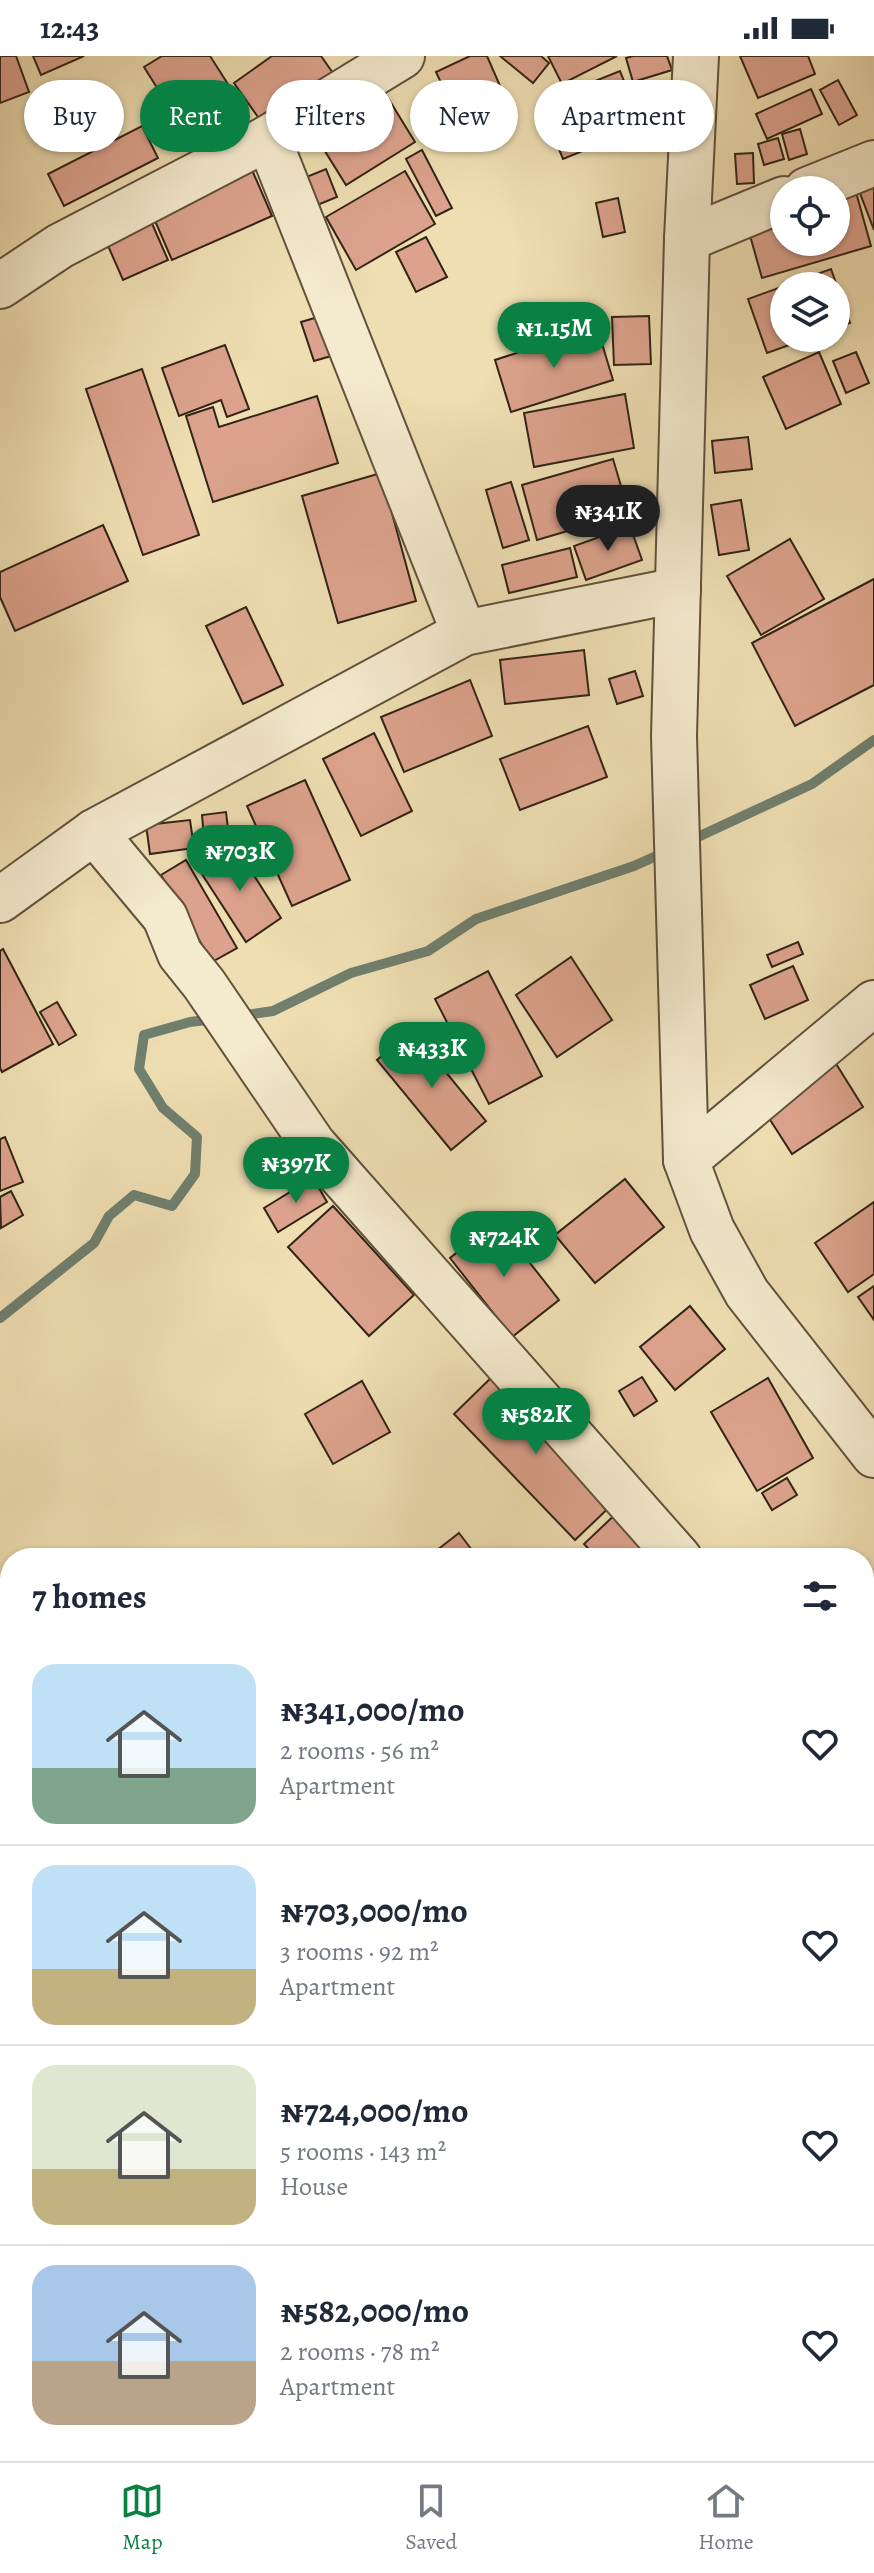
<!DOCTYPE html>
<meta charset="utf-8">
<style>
body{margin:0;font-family:Alegreya,serif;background:#f2f2f3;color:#1f2937;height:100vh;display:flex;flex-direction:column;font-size:30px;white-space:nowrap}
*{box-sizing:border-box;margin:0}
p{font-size:26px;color:#747a83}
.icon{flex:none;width:44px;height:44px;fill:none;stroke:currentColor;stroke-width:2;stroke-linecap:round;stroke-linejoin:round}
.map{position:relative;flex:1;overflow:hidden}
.panel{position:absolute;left:0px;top:1492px;width:874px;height:914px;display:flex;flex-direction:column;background:#fff;border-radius:32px 32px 0 0;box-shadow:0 2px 6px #0004}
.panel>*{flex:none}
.hud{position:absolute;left:24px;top:24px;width:826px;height:72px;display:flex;gap:16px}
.fabs{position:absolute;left:770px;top:120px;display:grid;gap:16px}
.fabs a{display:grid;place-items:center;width:80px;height:80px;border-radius:50%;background:#fff;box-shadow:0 2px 6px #0004;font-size:40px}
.price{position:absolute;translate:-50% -68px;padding:0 18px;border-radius:28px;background:#0b8043;color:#fff;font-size:26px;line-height:52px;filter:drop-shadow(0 2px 4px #0008)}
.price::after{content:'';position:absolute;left:50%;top:48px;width:24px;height:18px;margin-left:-12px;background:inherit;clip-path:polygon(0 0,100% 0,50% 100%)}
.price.current{background:#222;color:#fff}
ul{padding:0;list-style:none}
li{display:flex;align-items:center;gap:24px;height:200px;padding:0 32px}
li+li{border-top:2px solid #e0e1e3}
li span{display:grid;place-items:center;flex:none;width:224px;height:160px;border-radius:24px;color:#555}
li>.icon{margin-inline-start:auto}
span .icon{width:96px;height:96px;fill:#fffc;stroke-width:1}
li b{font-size:34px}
h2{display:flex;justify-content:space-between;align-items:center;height:96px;padding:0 32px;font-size:34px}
.pill{padding:0 28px;border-radius:36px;background:#fff;box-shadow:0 2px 6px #0004;font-size:28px;line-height:72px}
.pill.current{background:#0b8043;color:#fff}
.status{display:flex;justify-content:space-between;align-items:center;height:56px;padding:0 40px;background:#fff;direction:ltr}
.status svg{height:22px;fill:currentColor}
.tabs{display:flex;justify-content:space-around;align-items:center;height:112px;border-top:2px solid #e0e1e3;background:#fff;font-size:22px;color:#747a83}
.tabs a{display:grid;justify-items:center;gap:4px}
.tabs .current{color:#0b8043}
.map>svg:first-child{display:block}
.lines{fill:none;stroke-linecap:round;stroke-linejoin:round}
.stream{stroke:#707f6e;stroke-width:10}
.building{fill:#dca28d;stroke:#322415;stroke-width:2}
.minor-casing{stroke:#61523c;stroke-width:48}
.major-casing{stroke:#322415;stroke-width:48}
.minor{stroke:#f4eacd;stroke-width:44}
.major{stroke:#eedeb2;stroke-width:44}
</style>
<div class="status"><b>12:43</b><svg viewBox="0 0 49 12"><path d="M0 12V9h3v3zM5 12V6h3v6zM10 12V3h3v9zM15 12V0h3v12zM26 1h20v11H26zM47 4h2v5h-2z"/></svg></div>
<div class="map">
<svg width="874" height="2405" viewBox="0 0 874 2405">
<rect width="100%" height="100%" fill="#eedeb2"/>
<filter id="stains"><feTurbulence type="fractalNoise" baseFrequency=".0025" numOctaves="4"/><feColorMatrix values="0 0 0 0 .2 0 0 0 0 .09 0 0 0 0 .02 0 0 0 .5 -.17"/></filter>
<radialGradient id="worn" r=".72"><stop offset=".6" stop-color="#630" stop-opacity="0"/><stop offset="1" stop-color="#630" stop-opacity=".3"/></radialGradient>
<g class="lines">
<g class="stream">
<polyline points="687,786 812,728 874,684"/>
<polyline points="239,960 273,955 351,917 428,895 476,863 634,810 665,796"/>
<polyline points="0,1262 94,1187 109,1160 134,1139 172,1150 195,1118 197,1081 163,1052 139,1013 144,979 190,966 215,963"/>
</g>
</g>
<g class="building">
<polygon points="0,0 16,0 29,36 0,47"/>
<polygon points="33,0 84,0 41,19"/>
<polygon points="162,0 210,0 249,61 197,95 144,11"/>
<polygon points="272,0 321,0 335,20 265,71 234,27"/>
<polygon points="470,0 487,0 511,55 464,77 436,16"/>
<polygon points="500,0 541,0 549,7 533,27"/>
<polygon points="548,0 617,0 562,28"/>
<polygon points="633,0 667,0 672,14 633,26 626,2"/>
<polygon points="740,0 808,0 815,18 758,42"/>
<polygon points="620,15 642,71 563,103 540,47"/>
<polygon points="838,24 857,59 839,69 820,34"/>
<polygon points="380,29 415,86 346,129 310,71"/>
<polygon points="811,33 822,58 767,83 756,58"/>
<polygon points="142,70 158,102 64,150 48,118"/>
<polygon points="800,73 807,98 789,104 782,78"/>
<polygon points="778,82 784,103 764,109 758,88"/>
<polygon points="422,94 452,152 436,160 406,103"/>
<polygon points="753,97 754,127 737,128 735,98"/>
<polygon points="249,107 272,160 172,204 149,151"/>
<polygon points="326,113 337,141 315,150 304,122"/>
<polygon points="405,115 435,168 356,214 326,161"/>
<polygon points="874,126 874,174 858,132"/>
<polygon points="854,129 871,190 762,222 749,176 784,149 784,186 836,186 836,134"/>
<polygon points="618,142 625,176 603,181 596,147"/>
<polygon points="147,156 168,204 123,224 102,176"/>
<polygon points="426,181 447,221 416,236 396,196"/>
<polygon points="831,213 850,267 836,272 836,230 784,230 784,282 809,282 767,297 748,243"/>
<polygon points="325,259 338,298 314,305 301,266"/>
<polygon points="649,260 651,308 614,309 612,261"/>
<polygon points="597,271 613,324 511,356 495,304"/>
<polygon points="225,289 249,353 227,361 221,344 179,360 162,312"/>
<polygon points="819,296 841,348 786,373 763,321"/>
<polygon points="856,296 869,327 846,337 833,305"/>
<polygon points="142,313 199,479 143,499 86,333"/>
<polygon points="625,338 634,392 534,411 524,357"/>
<polygon points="317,340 338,407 213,446 186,360 213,351 219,371"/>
<polygon points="748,381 752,413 715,417 712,385"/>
<polygon points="613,403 629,457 537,484 522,429"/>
<polygon points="381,417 416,545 338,567 302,440"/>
<polygon points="511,426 529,484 503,492 486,434"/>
<polygon points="741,444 749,494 719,499 711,449"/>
<polygon points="103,469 128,525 15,575 0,541 0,516"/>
<polygon points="630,470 642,504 586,524 574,490"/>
<polygon points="790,483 824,543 761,579 727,520"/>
<polygon points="570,492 577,521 509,537 502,509"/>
<polygon points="874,523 874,629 795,670 752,587"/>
<polygon points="246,551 283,629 243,648 206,570"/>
<polygon points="584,594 589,639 505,648 500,604"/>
<polygon points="635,615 643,640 617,648 609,623"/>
<polygon points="470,624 492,680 404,716 381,661"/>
<polygon points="588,670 607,721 520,754 500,703"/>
<polygon points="374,677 412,755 361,780 323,703"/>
<polygon points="305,724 350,824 292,850 247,750"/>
<polygon points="226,756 230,789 205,792 202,759"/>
<polygon points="190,764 194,792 150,798 146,769"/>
<polygon points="234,788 281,862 246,886 198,812"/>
<polygon points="186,804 237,892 212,906 161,819"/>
<polygon points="798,886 803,898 772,911 767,899"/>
<polygon points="3,893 53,988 2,1016 0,1012 0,895"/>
<polygon points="571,901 612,964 557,1001 516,939"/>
<polygon points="793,910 808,944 765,963 750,929"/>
<polygon points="488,915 542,1020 489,1048 435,943"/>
<polygon points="57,946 76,979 59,989 40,956"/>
<polygon points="412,975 486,1065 451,1094 377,1004"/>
<polygon points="830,998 863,1051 792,1098 758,1045"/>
<polygon points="5,1081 23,1126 0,1135 0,1083"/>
<polygon points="313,1122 327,1146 278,1176 264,1152"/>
<polygon points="625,1123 664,1171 595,1227 555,1179"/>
<polygon points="11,1135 23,1159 1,1172 0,1141"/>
<polygon points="874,1146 874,1218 848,1236 815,1187"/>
<polygon points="333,1150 414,1239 369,1280 288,1191"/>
<polygon points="497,1165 559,1244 512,1281 450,1202"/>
<polygon points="874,1230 874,1264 858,1241"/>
<polygon points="690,1250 725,1293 675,1334 640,1291"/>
<polygon points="498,1315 619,1442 575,1484 454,1358"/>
<polygon points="642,1321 657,1345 634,1360 619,1335"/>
<polygon points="768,1322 813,1402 757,1435 711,1356"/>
<polygon points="362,1325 390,1376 333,1408 305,1358"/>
<polygon points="787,1422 797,1439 772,1454 762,1437"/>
<polygon points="622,1452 667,1502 597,1502 584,1488"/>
<polygon points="459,1477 478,1502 427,1502"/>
<polygon points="0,1537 10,1548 10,1606 0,1616"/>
<polygon points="864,1844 874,1857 874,1983 865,1990"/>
<polygon points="10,1955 10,2005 0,1997 0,1967"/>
<polygon points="0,2027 10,2037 10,2141 0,2131"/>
<polygon points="864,2054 874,2065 874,2151 864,2140"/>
<polygon points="864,2154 874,2168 874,2235 864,2242"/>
<polygon points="864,2355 874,2364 874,2405 836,2405 826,2396 864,2396"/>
<polygon points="369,2396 477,2396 488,2405 362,2405"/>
<polygon points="604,2396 614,2396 625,2405 597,2405"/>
<polygon points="748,2396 812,2396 822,2405 758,2405"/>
</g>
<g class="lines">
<defs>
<g id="minor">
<polyline points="696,0 687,183 674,680 686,1104 712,1174 747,1237 874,1399"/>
<polyline points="268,82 464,577"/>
<polyline points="807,134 874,107"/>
<polyline points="687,183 784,143"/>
<polyline points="0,230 60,190 268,82 402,0"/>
<polyline points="94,776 165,861 180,898 204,928 313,1088 679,1502"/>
<polyline points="0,844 94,776 464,577 678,534"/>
<polyline points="686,1104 874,947"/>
</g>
<g id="major">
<polyline points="864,1737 874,1729"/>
<polyline points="94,2405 103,2396"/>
</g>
</defs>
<use href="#minor" class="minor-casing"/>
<use href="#major" class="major-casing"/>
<use href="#minor" class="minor"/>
<use href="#major" class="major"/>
</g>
<rect width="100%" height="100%" filter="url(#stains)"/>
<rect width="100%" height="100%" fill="url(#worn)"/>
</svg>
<div class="fabs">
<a><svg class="icon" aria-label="locate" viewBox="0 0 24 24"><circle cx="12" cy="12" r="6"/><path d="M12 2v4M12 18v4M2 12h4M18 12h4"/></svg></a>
<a><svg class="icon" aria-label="layers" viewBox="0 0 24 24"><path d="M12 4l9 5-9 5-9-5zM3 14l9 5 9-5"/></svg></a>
</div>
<b class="price" style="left:554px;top:314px">₦1.15M</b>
<b class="price current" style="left:608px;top:497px">₦341K</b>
<b class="price" style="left:240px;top:837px">₦703K</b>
<b class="price" style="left:432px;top:1034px">₦433K</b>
<b class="price" style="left:296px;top:1149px">₦397K</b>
<b class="price" style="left:504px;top:1223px">₦724K</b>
<b class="price" style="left:536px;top:1400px">₦582K</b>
<div class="hud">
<a class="pill">Buy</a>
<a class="pill current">Rent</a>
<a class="pill">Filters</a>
<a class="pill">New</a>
<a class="pill">Apartment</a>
</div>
<section class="panel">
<h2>7 homes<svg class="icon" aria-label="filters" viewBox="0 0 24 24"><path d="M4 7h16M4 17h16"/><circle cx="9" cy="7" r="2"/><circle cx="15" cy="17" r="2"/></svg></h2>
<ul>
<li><span style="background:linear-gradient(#bfe0f5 65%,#7fa58c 0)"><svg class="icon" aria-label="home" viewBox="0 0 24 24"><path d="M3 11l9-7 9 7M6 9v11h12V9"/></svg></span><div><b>₦341,000/mo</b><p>2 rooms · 56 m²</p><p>Apartment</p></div><svg class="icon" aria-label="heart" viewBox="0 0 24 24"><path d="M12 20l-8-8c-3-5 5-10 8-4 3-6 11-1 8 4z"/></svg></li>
<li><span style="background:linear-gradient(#bfe0f5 65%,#c2b280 0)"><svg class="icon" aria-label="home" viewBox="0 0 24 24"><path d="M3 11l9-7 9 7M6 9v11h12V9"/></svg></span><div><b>₦703,000/mo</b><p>3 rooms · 92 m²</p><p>Apartment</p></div><svg class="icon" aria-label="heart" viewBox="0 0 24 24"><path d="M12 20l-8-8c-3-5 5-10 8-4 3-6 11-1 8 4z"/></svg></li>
<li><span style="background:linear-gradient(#dfe7d0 65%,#c2b280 0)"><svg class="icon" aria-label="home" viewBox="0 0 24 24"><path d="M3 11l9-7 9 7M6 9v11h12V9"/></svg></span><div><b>₦724,000/mo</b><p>5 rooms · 143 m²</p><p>House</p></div><svg class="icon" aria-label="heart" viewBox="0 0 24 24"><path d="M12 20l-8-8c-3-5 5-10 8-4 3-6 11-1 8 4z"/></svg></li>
<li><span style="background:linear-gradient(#a9c7e8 60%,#b9a48a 0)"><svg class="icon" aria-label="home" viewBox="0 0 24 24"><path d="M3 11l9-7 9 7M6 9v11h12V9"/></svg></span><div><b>₦582,000/mo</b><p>2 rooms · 78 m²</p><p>Apartment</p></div><svg class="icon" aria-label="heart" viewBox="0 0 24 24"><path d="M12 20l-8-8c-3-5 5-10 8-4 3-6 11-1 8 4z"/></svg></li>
</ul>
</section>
</div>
<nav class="tabs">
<a class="current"><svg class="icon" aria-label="map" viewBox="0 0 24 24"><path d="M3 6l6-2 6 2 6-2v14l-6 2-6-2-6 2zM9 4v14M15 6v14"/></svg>Map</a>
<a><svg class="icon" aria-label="saved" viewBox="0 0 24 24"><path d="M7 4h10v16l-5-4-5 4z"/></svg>Saved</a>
<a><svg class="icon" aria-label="home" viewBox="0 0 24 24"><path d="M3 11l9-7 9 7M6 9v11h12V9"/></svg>Home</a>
</nav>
